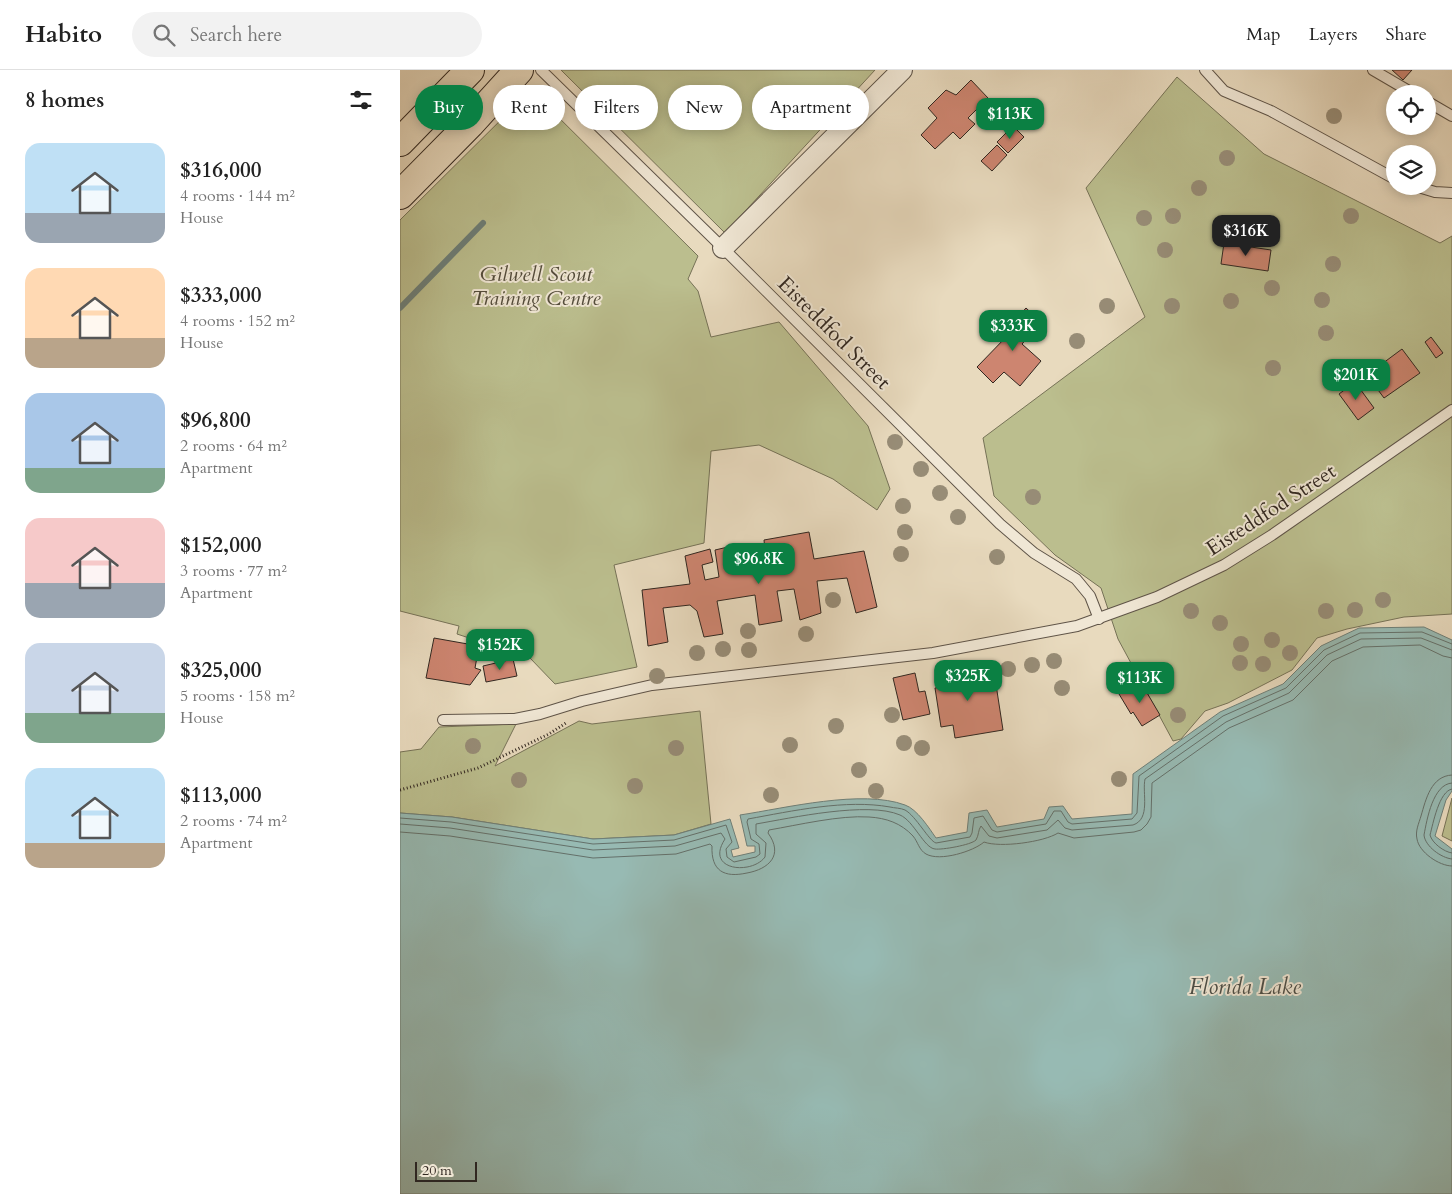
<!DOCTYPE html>
<meta charset="utf-8">
<style>
body{margin:0;font-family:Cardo,serif;background:#f2f2f2;color:#222;height:100vh;display:flex;flex-direction:column;font-size:19px;white-space:nowrap}
*{box-sizing:border-box;margin:0}
p{font-size:16px;color:#767676}
.icon{flex:none;width:28px;height:28px;fill:none;stroke:currentColor;stroke-width:2;stroke-linecap:round;stroke-linejoin:round}
.map{position:relative;flex:1;overflow:hidden}
.details{display:flex;flex-direction:column;background:#fff;width:400px}
.details>*{flex:none}
.hud{position:absolute;left:15px;top:15px;width:475px;height:45px;display:flex;gap:10px}
.fabs{position:absolute;left:986px;top:15px;display:grid;gap:10px}
.fabs a{display:grid;place-items:center;width:50px;height:50px;border-radius:50%;background:#fff;box-shadow:0 2px 12px #0003;font-size:25px}
.scale{position:absolute;left:15px;bottom:12px;width:62px;box-sizing:border-box;padding-left:5px;border:2px solid #312720;border-top:0;font-size:14px;line-height:18px;white-space:nowrap;color:#312720;-webkit-text-stroke:4px #f0e7d5;paint-order:stroke}
.price{position:absolute;translate:-50% -42px;padding:0 11px;border-radius:10px;background:#0b8043;color:#fff;font-size:16px;line-height:32px;filter:drop-shadow(0 1px 2px #0008)}
.price::after{content:'';position:absolute;left:50%;top:30px;width:15px;height:11px;margin-left:-8px;background:inherit;clip-path:polygon(0 0,100% 0,50% 100%)}
.price.active{background:#222;color:#fff}
ul{padding:0;list-style:none}
li{display:flex;align-items:center;gap:15px;height:125px;padding:0 25px}
li span{display:grid;place-items:center;flex:none;width:140px;height:100px;border-radius:15px;color:#555}
li>.icon{margin-inline-start:auto}
span .icon{width:60px;height:60px;fill:#fffc;stroke-width:1}
li b{font-size:21px}
h2{display:flex;justify-content:space-between;align-items:center;height:60px;padding:0 25px;font-size:21px}
.tag{padding:0 18px;border-radius:22px;background:#fff;box-shadow:0 2px 12px #0003;font-size:18px;line-height:45px}
.tag.active{background:#0b8043;color:#fff}
header{display:flex;align-items:center;gap:30px;box-sizing:border-box;height:70px;padding:0 25px;background:#fff;border-bottom:1px solid #e0e0e0}
header strong{font-size:24px}
nav{display:flex;gap:28px;margin-inline-start:auto;font-size:18px}
.search{width:350px;height:45px;background:#f2f2f2;display:flex;align-items:center;gap:12px;box-sizing:border-box;padding:0 18px;border-radius:28px;color:#767676;font-size:19px}
main{display:flex;flex:1;min-height:0}
.map>svg:first-child{display:block}
.green{fill:#bbbe8e;stroke:#767257}
.water{fill:#97bab3;stroke:#6e7f78}
.lines{fill:none;stroke-linecap:round;stroke-linejoin:round}
.shore{stroke:#64706a;stroke-width:1}
.stream{stroke:#6e7f78;stroke-width:6}
.building{fill:#cd8570;stroke:#312720}
.service-casing{stroke:#5f5448;stroke-width:12}
.minor-casing{stroke:#5f5448;stroke-width:22}
.primary-casing{stroke:#312720;stroke-width:30}
.path{stroke:#312720;stroke-width:3;stroke-dasharray:1 2.5;stroke-linecap:butt}
.service{stroke:#f0e7d5;stroke-width:10}
.minor{stroke:#f0e7d5;stroke-width:20}
.primary{stroke:#e8dabe;stroke-width:28}
.tree{fill:#978c76}
.labels{text-anchor:middle;dominant-baseline:central;stroke-width:4;stroke-linejoin:round;paint-order:stroke}
.park-label{font-size:21px;font-style:italic;fill:#544d3c;stroke:#f0e7d5}
.street-label{font-size:21px;fill:#312720;stroke:#f0e7d5}
.water-label{font-size:22px;font-style:italic;fill:#4a4c45;stroke:#f0e7d5}
</style>
<header>
<strong>Habito</strong>
<div class="search"><svg class="icon" aria-label="search" viewBox="0 0 24 24"><circle cx="10" cy="10" r="6"/><path d="M15 15l6 6"/></svg>Search here</div>
<nav><a>Map</a><a>Layers</a><a>Share</a></nav>
</header>
<main>
<section class="details">
<h2>8 homes<svg class="icon" aria-label="filters" viewBox="0 0 24 24"><path d="M4 7h16M4 17h16"/><circle cx="9" cy="7" r="2"/><circle cx="15" cy="17" r="2"/></svg></h2>
<ul>
<li><span style="background:linear-gradient(#bfe0f5 70%,#9aa5b1 0)"><svg class="icon" aria-label="home" viewBox="0 0 24 24"><path d="M3 11l9-7 9 7M6 9v11h12V9"/></svg></span><div><b>$316,000</b><p>4 rooms · 144 m²</p><p>House</p></div></li>
<li><span style="background:linear-gradient(#ffd9b3 70%,#b9a48a 0)"><svg class="icon" aria-label="home" viewBox="0 0 24 24"><path d="M3 11l9-7 9 7M6 9v11h12V9"/></svg></span><div><b>$333,000</b><p>4 rooms · 152 m²</p><p>House</p></div></li>
<li><span style="background:linear-gradient(#a9c7e8 75%,#7fa58c 0)"><svg class="icon" aria-label="home" viewBox="0 0 24 24"><path d="M3 11l9-7 9 7M6 9v11h12V9"/></svg></span><div><b>$96,800</b><p>2 rooms · 64 m²</p><p>Apartment</p></div></li>
<li><span style="background:linear-gradient(#f6c9c9 65%,#9aa5b1 0)"><svg class="icon" aria-label="home" viewBox="0 0 24 24"><path d="M3 11l9-7 9 7M6 9v11h12V9"/></svg></span><div><b>$152,000</b><p>3 rooms · 77 m²</p><p>Apartment</p></div></li>
<li><span style="background:linear-gradient(#c9d6e8 70%,#7fa58c 0)"><svg class="icon" aria-label="home" viewBox="0 0 24 24"><path d="M3 11l9-7 9 7M6 9v11h12V9"/></svg></span><div><b>$325,000</b><p>5 rooms · 158 m²</p><p>House</p></div></li>
<li><span style="background:linear-gradient(#bfe0f5 75%,#b9a48a 0)"><svg class="icon" aria-label="home" viewBox="0 0 24 24"><path d="M3 11l9-7 9 7M6 9v11h12V9"/></svg></span><div><b>$113,000</b><p>2 rooms · 74 m²</p><p>Apartment</p></div></li>
</ul>
</section>
<div class="map">
<svg width="1052" height="1124" viewBox="0 0 1052 1124">
<rect width="100%" height="100%" fill="#e8dabe"/>
<filter id="stains"><feTurbulence type="fractalNoise" baseFrequency=".004" numOctaves="4"/><feColorMatrix values="0 0 0 0 .2 0 0 0 0 .09 0 0 0 0 .02 0 0 0 .5 -.17"/></filter>
<radialGradient id="worn" r=".72"><stop offset=".6" stop-color="#630" stop-opacity="0"/><stop offset="1" stop-color="#630" stop-opacity=".3"/></radialGradient>
<g class="green">
<polygon points="161,0 475,0 325,163"/>
<polygon points="777,7 864,84 1040,173 1052,166 1052,544 1004,547 947,559 917,568 892,600 828,633 805,641 781,669 773,671 718,569 701,518 655,485 594,426 583,368 745,247 686,118"/>
<polygon points="131,20 298,186 288,209 298,221 311,267 379,252 468,356 490,419 477,440 433,409 359,375 311,381 304,473 214,495 237,597 155,614 130,588 57,564 59,556 0,541 0,150"/>
<polygon points="300,641 311,754 274,765 193,769 52,747 0,743 0,682 21,679 39,657 116,654 95,696 179,651 192,654"/>
<polygon points="1052,728 1052,771 1042,766"/>
</g>
<path class="water" d="M1024,557L1052,570V721L1046,730L1035,766L1052,779V1124H0V743L52,747L193,769L274,765L330,749L339,778L331,780L333,787L355,782V776H347L340,745C386,738 462,719 505,735C517,739 529,758 536,768L567,762L569,743L587,740L597,757L644,749L649,737L663,736L672,749L732,744L733,704L820,642L883,614L921,576L959,558Z"/>
<g class="lines">
<g class="shore">
<path d="M1052,705C1031,706 1026,729 1021,746C1019,753 1015,761 1017,769C1019,782 1039,796 1052,796"/>
<path d="M1052,713C1033,714 1027,749 1024,765C1025,776 1041,788 1052,789"/>
<path d="M1052,719C1039,721 1033,754 1030,765C1032,773 1044,782 1052,783"/>
<path d="M0,748L51,752L193,774L274,770L326,755L332,772L326,779L327,787L334,792L356,787L360,784L359,774L351,769L347,752L348,749C392,741 446,729 490,737C494,738 501,738 505,740C516,746 529,771 536,773L570,767L572,763L574,748L583,746L592,760L597,762L646,754L654,741H661L668,752L672,754L732,749L737,743L739,706L823,646L886,618L924,580L960,563L1022,562L1052,574"/>
<path d="M0,754L50,758L193,780L275,776L321,763L325,769C304,801 352,805 365,787L366,773L356,764V754C391,748 468,731 500,745C514,751 524,778 535,779C542,780 571,775 576,770C579,765 578,760 581,756L589,766L597,768L647,760L658,750L665,758L672,760L733,755C751,749 742,723 745,709L826,652L889,623L927,585L961,569L1021,568L1052,580"/>
<path d="M0,762L50,766L193,788L276,784L310,774L312,776C311,801 324,808 347,803C369,799 384,785 368,763L369,760C398,755 440,745 469,747C486,748 501,753 513,766C518,772 519,780 526,784C540,792 574,781 584,772C600,778 644,772 658,763L674,768L734,762L741,760L747,754L751,747L752,713L829,658L893,630L932,591L963,577L1020,575L1043,586L1052,588"/>
</g>
<polyline class="stream" points="0,238 83,153"/>
</g>
<g class="building">
<polygon points="992,0 1012,0 1003,10"/>
<polygon points="571,10 588,28 568,48 575,54 560,69 553,62 535,79 521,65 537,48 528,38 546,20 556,25"/>
<polygon points="613,56 624,67 608,83 597,72"/>
<polygon points="597,75 607,85 592,101 581,91"/>
<polygon points="824,173 871,180 868,201 821,194"/>
<polygon points="626,238 641,252 622,274 641,291 620,316 604,302 593,313 577,297 608,265 605,262"/>
<polygon points="1031,267 1043,283 1036,288 1025,272"/>
<polygon points="1002,279 1020,303 984,328 967,305"/>
<polygon points="955,312 974,338 958,350 939,324"/>
<polygon points="409,462 414,489 464,481 477,537 456,543 447,508 417,511 421,543 400,550 394,519 377,521 382,551 359,555 355,525 317,531 323,564 304,567 297,541 290,535 263,538 268,572 248,576 242,520 290,514 285,486 310,479 313,492 302,495 305,510 319,507 315,480 328,477 333,498 366,491 364,470"/>
<polygon points="34,568 79,576 75,598 81,600 70,615 26,608"/>
<polygon points="113,589 117,606 86,612 83,596"/>
<polygon points="582,595 584,610 595,608 603,660 555,668 553,655 541,657 535,618 541,617 538,601"/>
<polygon points="515,603 519,622 525,621 530,644 503,650 493,608"/>
<polygon points="740,611 760,645 742,656 733,642 731,644 719,624"/>
</g>
<g class="lines">
<defs>
<g id="service">
<polyline points="141,0 323,178 600,454 634,483 676,509 690,526 699,549"/>
<polyline points="805,0 824,21 871,41 995,109"/>
<polyline points="973,0 1014,24"/>
<polyline points="1028,32 1052,46"/>
<polyline points="1015,116 1035,122 1052,123"/>
<polyline points="43,650 115,649 140,644 182,631 252,615 533,583 677,556 757,527 824,495 872,465 1052,340"/>
</g>
<polyline id="minor" points="323,178 502,0"/>
<g id="primary">
<polyline points="0,72 70,0"/>
<polyline points="0,125 70,54 119,0"/>
</g>
</defs>
<use href="#service" class="service-casing"/>
<use href="#minor" class="minor-casing"/>
<use href="#primary" class="primary-casing"/>
<polyline class="path" points="0,720 78,698 149,664 166,653"/>
<use href="#service" class="service"/>
<use href="#minor" class="minor"/>
<use href="#primary" class="primary"/>
</g>
<g class="tree">
<circle cx="934" cy="46" r="8"/>
<circle cx="827" cy="88" r="8"/>
<circle cx="799" cy="118" r="8"/>
<circle cx="773" cy="146" r="8"/>
<circle cx="951" cy="146" r="8"/>
<circle cx="744" cy="148" r="8"/>
<circle cx="765" cy="180" r="8"/>
<circle cx="933" cy="194" r="8"/>
<circle cx="872" cy="218" r="8"/>
<circle cx="922" cy="230" r="8"/>
<circle cx="831" cy="231" r="8"/>
<circle cx="707" cy="236" r="8"/>
<circle cx="772" cy="236" r="8"/>
<circle cx="926" cy="263" r="8"/>
<circle cx="677" cy="271" r="8"/>
<circle cx="873" cy="298" r="8"/>
<circle cx="495" cy="372" r="8"/>
<circle cx="521" cy="399" r="8"/>
<circle cx="540" cy="423" r="8"/>
<circle cx="633" cy="427" r="8"/>
<circle cx="503" cy="436" r="8"/>
<circle cx="558" cy="447" r="8"/>
<circle cx="505" cy="462" r="8"/>
<circle cx="501" cy="484" r="8"/>
<circle cx="597" cy="487" r="8"/>
<circle cx="433" cy="530" r="8"/>
<circle cx="983" cy="530" r="8"/>
<circle cx="955" cy="540" r="8"/>
<circle cx="791" cy="541" r="8"/>
<circle cx="926" cy="541" r="8"/>
<circle cx="820" cy="553" r="8"/>
<circle cx="348" cy="561" r="8"/>
<circle cx="406" cy="564" r="8"/>
<circle cx="872" cy="570" r="8"/>
<circle cx="841" cy="574" r="8"/>
<circle cx="323" cy="579" r="8"/>
<circle cx="349" cy="580" r="8"/>
<circle cx="297" cy="583" r="8"/>
<circle cx="890" cy="583" r="8"/>
<circle cx="654" cy="591" r="8"/>
<circle cx="840" cy="593" r="8"/>
<circle cx="863" cy="594" r="8"/>
<circle cx="632" cy="595" r="8"/>
<circle cx="608" cy="599" r="8"/>
<circle cx="257" cy="606" r="8"/>
<circle cx="662" cy="618" r="8"/>
<circle cx="492" cy="645" r="8"/>
<circle cx="778" cy="645" r="8"/>
<circle cx="436" cy="656" r="8"/>
<circle cx="504" cy="673" r="8"/>
<circle cx="390" cy="675" r="8"/>
<circle cx="73" cy="676" r="8"/>
<circle cx="276" cy="678" r="8"/>
<circle cx="522" cy="678" r="8"/>
<circle cx="459" cy="700" r="8"/>
<circle cx="719" cy="709" r="8"/>
<circle cx="119" cy="710" r="8"/>
<circle cx="235" cy="716" r="8"/>
<circle cx="476" cy="721" r="8"/>
<circle cx="371" cy="725" r="8"/>
</g>
<g class="labels">
<g class="park-label">
<text x="136" y="204">Gilwell Scout<tspan x="136" dy="24">Training Centre</tspan></text>
</g>
<g class="street-label">
<text transform="translate(434 263) rotate(45)">Eisteddfod Street</text>
<text transform="translate(871 440) rotate(-33)">Eisteddfod Street</text>
</g>
<g class="water-label">
<text x="845" y="917">Florida Lake</text>
</g>
</g>
<rect width="100%" height="100%" filter="url(#stains)"/>
<rect width="100%" height="100%" fill="url(#worn)"/>
</svg>
<div class="fabs">
<a><svg class="icon" aria-label="locate" viewBox="0 0 24 24"><circle cx="12" cy="12" r="6"/><path d="M12 2v4M12 18v4M2 12h4M18 12h4"/></svg></a>
<a><svg class="icon" aria-label="layers" viewBox="0 0 24 24"><path d="M12 4l9 5-9 5-9-5zM3 14l9 5 9-5"/></svg></a>
</div>
<div class="scale">20 m</div>
<b class="price" style="left:610px;top:70px">$113K</b>
<b class="price active" style="left:846px;top:187px">$316K</b>
<b class="price" style="left:613px;top:282px">$333K</b>
<b class="price" style="left:956px;top:331px">$201K</b>
<b class="price" style="left:359px;top:515px">$96.8K</b>
<b class="price" style="left:100px;top:601px">$152K</b>
<b class="price" style="left:568px;top:632px">$325K</b>
<b class="price" style="left:740px;top:634px">$113K</b>
<div class="hud">
<a class="tag active">Buy</a>
<a class="tag">Rent</a>
<a class="tag">Filters</a>
<a class="tag">New</a>
<a class="tag">Apartment</a>
</div>
</div>
</main>
